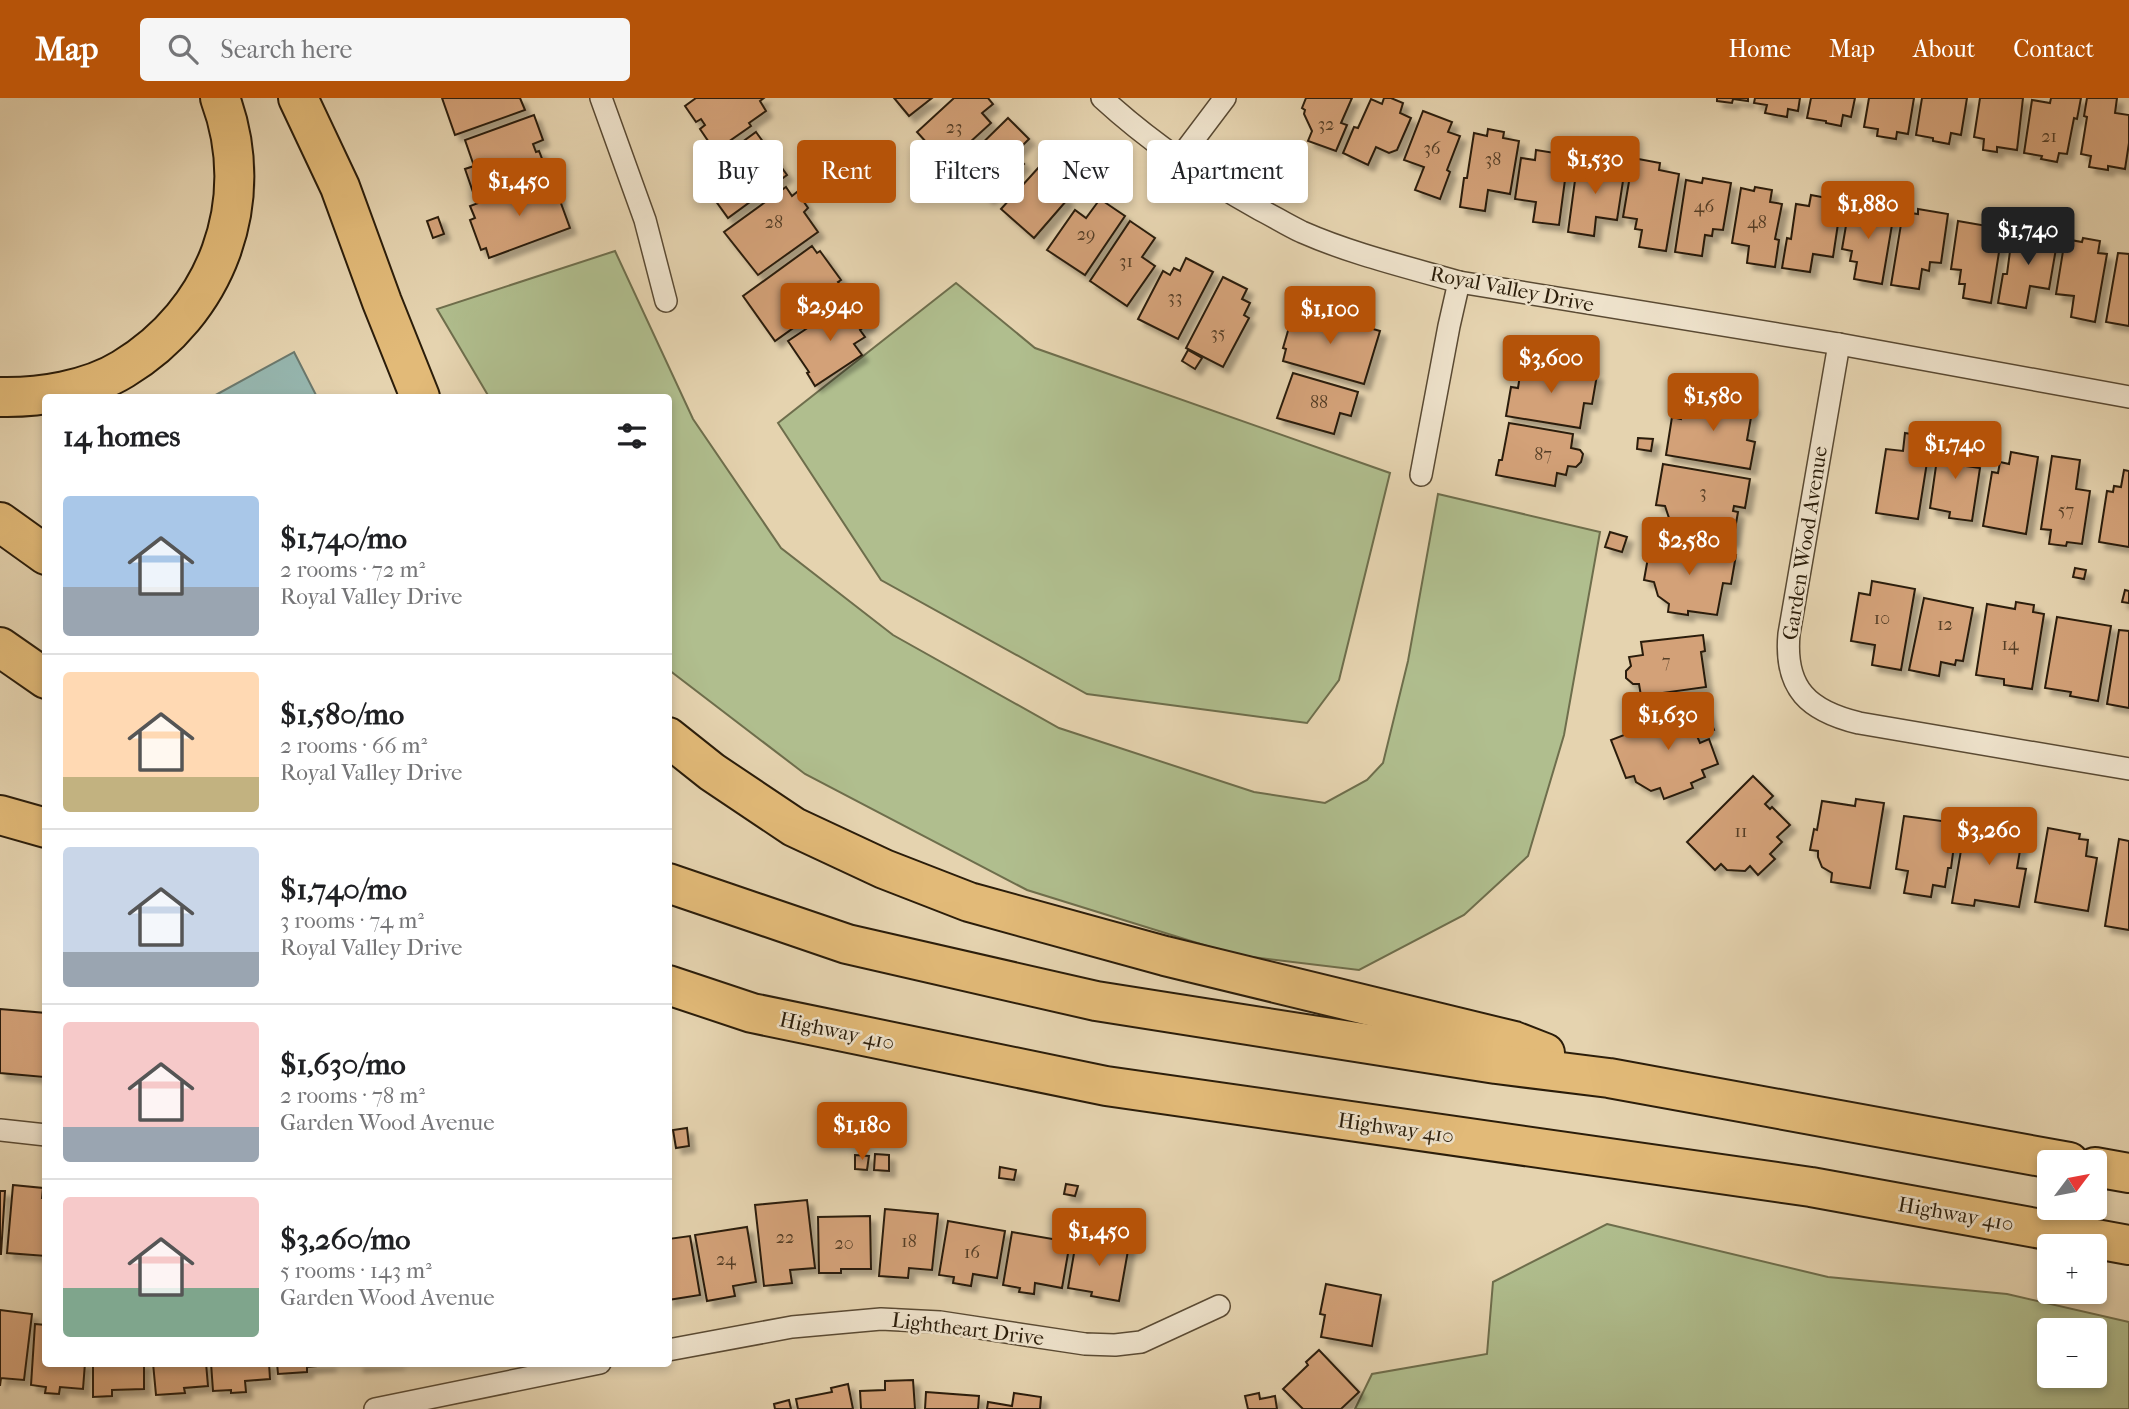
<!DOCTYPE html>
<meta charset="utf-8">
<style>
body{margin:0;font-family:"IM FELL French Canon",serif;background:#f6f6f6;color:#202124;height:100vh;display:flex;flex-direction:column;font-size:26px;white-space:nowrap}
*{box-sizing:border-box;margin:0}
p{font-size:23px;color:#757577}
.icon{flex:none;width:38px;height:38px;fill:none;stroke:currentColor;stroke-width:2;stroke-linecap:round;stroke-linejoin:round}
.map{position:relative;flex:1;overflow:hidden}
.side{position:absolute;left:42px;top:296px;width:630px;height:973px;display:flex;flex-direction:column;background:#fff;border-radius:7px;box-shadow:0 4px 10px #0003}
.side>*{flex:none}
.hud{position:absolute;left:693px;top:42px;width:665px;height:63px;display:flex;gap:14px}
.needle{width:46px;rotate:58deg}
.tools{position:absolute;left:2037px;top:1052px;display:grid;gap:14px}
.tools a{display:grid;place-items:center;width:70px;height:70px;border-radius:7px;background:#fff;box-shadow:0 4px 10px #0003;font-size:35px}
.price{position:absolute;translate:-50% -60px;padding:0 16px;border-radius:7px;background:#b45309;color:#fff;font-size:23px;line-height:46px;filter:drop-shadow(0 2px 4px #0008)}
.price::after{content:'';position:absolute;left:50%;top:42px;width:21px;height:16px;margin-left:-10px;background:inherit;clip-path:polygon(0 0,100% 0,50% 100%)}
.price.selected{background:#222;color:#fff}
ul{padding:0;list-style:none}
li{display:flex;align-items:center;gap:21px;height:175px;padding:0 21px}
li+li{border-top:2px solid #e0e0e0}
li span{display:grid;place-items:center;flex:none;width:196px;height:140px;border-radius:7px;color:#555}
li>.icon{margin-inline-start:auto}
span .icon{width:84px;height:84px;fill:#fffc;stroke-width:1}
li b{font-size:30px}
h2{display:flex;justify-content:space-between;align-items:center;height:84px;padding:0 21px;font-size:30px}
.pill{padding:0 24px;border-radius:7px;background:#fff;box-shadow:0 4px 10px #0003;font-size:24px;line-height:63px}
.pill.selected{background:#b45309;color:#fff}
header{display:flex;align-items:center;gap:42px;box-sizing:border-box;height:98px;padding:0 35px;background:#b45309;color:#fff}
header strong{font-size:33px}
nav{display:flex;gap:38px;margin-inline-start:auto;font-size:24px}
.search{width:490px;height:63px;background:#f6f6f6;display:flex;align-items:center;gap:18px;box-sizing:border-box;padding:0 24px;border-radius:7px;color:#757577;font-size:26px}
.map>svg:first-child{display:block}
.green{fill:#b0be8e;stroke:#6e6e4c;stroke-width:2;fill-rule:evenodd}
.water{fill:#96b7b0;stroke:#6b796e;stroke-width:2}
.building{fill:#d3a178;stroke:#2b1d0a;stroke-width:2;filter:url(#shadow)}
.lines{fill:none;stroke-linecap:round;stroke-linejoin:round}
.minor-casing{stroke:#5a4a33;stroke-width:24}
.motorway-casing{stroke:#2b1d0a;stroke-width:42}
.minor{stroke:#eee2cb;stroke-width:21}
.motorway{stroke:#e2ba78;stroke-width:38}
.labels{text-anchor:middle;dominant-baseline:central;stroke-width:5;stroke-linejoin:round;paint-order:stroke}
.number-label{font-size:18px;fill:#553e26}
.street-label{font-size:21px;fill:#2b1d0a;stroke:#eee2cb}
</style>
<header>
<strong>Map</strong>
<div class="search"><svg class="icon" aria-label="search" viewBox="0 0 24 24"><circle cx="10" cy="10" r="6"/><path d="M15 15l6 6"/></svg>Search here</div>
<nav><a>Home</a><a>Map</a><a>About</a><a>Contact</a></nav>
</header>
<div class="map">
<svg width="2129" height="1311" viewBox="0 0 2129 1311">
<defs>
<filter id="shadow"><feDropShadow dx="6" dy="6" stdDeviation="2" flood-color="#0004"/></filter>
</defs>
<rect width="100%" height="100%" fill="#e5d3af"/>
<filter id="stains"><feTurbulence type="fractalNoise" baseFrequency=".00286" numOctaves="4"/><feColorMatrix values="0 0 0 0 .2 0 0 0 0 .09 0 0 0 0 .02 0 0 0 .5 -.17"/></filter>
<radialGradient id="worn" r=".72"><stop offset=".6" stop-color="#630" stop-opacity="0"/><stop offset="1" stop-color="#630" stop-opacity=".3"/></radialGradient>
<g class="green">
<polygon points="615,153 693,321 781,450 893,537 1059,630 1254,694 1325,705 1367,682 1383,665 1408,563 1438,396 1600,434 1564,637 1528,758 1464,817 1359,872 1236,857 1027,792 805,676 669,572 668,299 489,299 437,211"/>
<polygon points="956,185 1035,250 1390,375 1339,582 1307,625 1087,596 881,482 778,325"/>
<path d="M1607,1126L1828,1179L2007,1196L2129,1224V1311H1355L1372,1276L1487,1256L1493,1184ZM2049,1232H2095V1278H2049Z"/>
</g>
<polygon class="water" points="294,254 317,299 212,299"/>
<g class="building">
<polygon points="442,0 520,0 525,12 455,37"/>
<polygon points="696,0 764,0 760,3 766,13 749,25 751,28 715,53 700,31 705,27 701,21 696,24 685,8"/>
<polygon points="894,0 932,0 909,18"/>
<polygon points="954,0 988,0 993,6 982,15 991,25 946,66 917,34"/>
<polygon points="1306,0 1352,0 1341,25 1347,27 1336,53 1308,43 1312,33 1304,16 1305,12 1302,10"/>
<polygon points="1384,0 1391,0 1403,5 1400,15 1411,20 1397,52 1389,55 1376,49 1368,67 1343,55 1354,29 1358,30 1371,1 1382,6"/>
<polygon points="1717,0 1748,0 1748,3 1733,1 1732,5 1717,3"/>
<polygon points="1755,0 1800,0 1798,13 1788,11 1787,19 1765,15 1767,7 1754,5"/>
<polygon points="1811,0 1855,0 1851,19 1843,17 1841,28 1826,25 1826,23 1807,20"/>
<polygon points="1869,0 1914,0 1908,36 1897,34 1896,41 1877,38 1878,31 1864,29"/>
<polygon points="1922,0 1967,0 1961,37 1951,35 1949,46 1933,43 1933,40 1916,37"/>
<polygon points="1980,0 2023,0 2017,52 1997,49 1997,54 1983,52 1984,41 1974,39"/>
<polygon points="2051,0 2081,0 2077,21 2074,20 2067,56 2059,55 2057,64 2041,61 2042,58 2024,55 2032,2 2050,5"/>
<polygon points="2087,0 2117,0 2115,15 2129,17 2129,45 2125,71 2108,68 2108,72 2089,69 2091,58 2081,56 2087,19 2084,18"/>
<polygon points="1423,13 1452,24 1448,34 1460,38 1447,72 1450,74 1440,101 1415,92 1424,69 1404,62"/>
<polygon points="534,17 543,42 533,46 536,54 539,53 546,71 474,97 465,71 474,68 465,42"/>
<polygon points="1008,20 1029,41 1014,56 1024,66 988,100 958,69"/>
<polygon points="1488,31 1504,34 1503,40 1519,43 1510,96 1488,92 1485,113 1460,109 1464,80 1467,80 1474,35 1487,38"/>
<polygon points="756,34 787,77 728,120 710,95 714,92 708,84 719,76 712,66"/>
<polygon points="1536,52 1555,55 1554,66 1567,67 1559,127 1533,124 1536,104 1515,101 1521,60 1535,62"/>
<polygon points="1049,58 1070,77 1061,88 1065,91 1061,96 1067,102 1034,140 1001,111"/>
<polygon points="1578,60 1598,63 1598,67 1625,70 1617,122 1596,119 1594,138 1568,134"/>
<polygon points="1633,60 1660,65 1659,72 1679,76 1666,153 1639,149 1642,132 1635,131 1637,121 1623,119"/>
<polygon points="873,64 879,73 869,80 863,72"/>
<polygon points="551,78 570,130 489,160 486,150 481,152 470,122 475,120 470,108"/>
<polygon points="1703,80 1731,85 1723,132 1713,131 1712,138 1705,137 1702,158 1675,154 1686,82 1702,85"/>
<polygon points="786,89 792,98 797,94 808,110 804,114 818,134 758,177 724,134"/>
<polygon points="1755,89 1772,92 1770,104 1782,106 1775,141 1779,142 1775,169 1747,165 1749,148 1732,145 1741,90 1754,93"/>
<polygon points="1811,97 1827,100 1826,103 1841,106 1833,159 1813,156 1810,174 1782,170 1787,140 1791,141 1796,106 1809,108"/>
<polygon points="1100,101 1125,118 1085,177 1047,152 1075,112 1086,120"/>
<polygon points="1850,104 1879,109 1878,112 1894,115 1882,186 1854,181 1857,164 1850,163 1852,153 1842,151"/>
<polygon points="1918,111 1948,116 1941,165 1930,164 1929,173 1922,171 1919,191 1891,187 1903,114 1918,116"/>
<polygon points="438,119 444,136 433,140 427,123"/>
<polygon points="1130,123 1155,140 1142,159 1155,168 1127,208 1090,183"/>
<polygon points="1958,123 1987,128 1986,132 2002,135 1991,205 1963,200 1965,186 1959,186 1961,172 1951,171"/>
<polygon points="2025,129 2042,131 2041,136 2058,139 2049,191 2030,188 2026,210 1998,205 2003,176 2007,176 2012,138 2023,140"/>
<polygon points="2083,140 2100,143 2098,155 2107,156 2095,224 2071,219 2074,198 2056,196 2065,141 2082,144"/>
<polygon points="812,148 817,155 820,153 841,182 838,184 845,193 775,243 743,198"/>
<polygon points="2118,155 2129,156 2129,228 2106,224"/>
<polygon points="1186,160 1213,174 1178,241 1138,221 1163,173 1170,177 1174,170 1180,173"/>
<polygon points="1223,179 1247,191 1242,201 1250,205 1244,217 1249,220 1223,269 1186,250"/>
<polygon points="842,207 849,216 859,210 869,225 860,232 865,239 854,246 862,257 815,288 807,275 809,274 788,243"/>
<polygon points="1299,210 1380,233 1364,286 1283,263 1286,251 1283,250 1292,219 1296,220"/>
<polygon points="1188,252 1202,260 1195,271 1182,263"/>
<polygon points="1522,264 1597,277 1592,306 1584,305 1580,330 1506,318 1511,289 1518,290"/>
<polygon points="1293,275 1358,294 1351,318 1340,315 1334,336 1277,320"/>
<polygon points="1704,297 1723,300 1723,303 1753,308 1747,342 1755,344 1750,371 1666,357 1672,319 1681,321 1686,310 1694,304 1703,303"/>
<polygon points="1509,325 1573,336 1571,350 1580,352 1583,356 1581,364 1576,369 1568,368 1566,377 1557,375 1555,388 1496,377 1499,362 1502,362"/>
<polygon points="1905,335 1931,339 1918,421 1876,415 1886,351 1903,353"/>
<polygon points="1638,340 1653,341 1651,353 1637,351"/>
<polygon points="1940,340 1968,344 1965,368 1980,370 1972,423 1949,420 1950,414 1930,410"/>
<polygon points="2011,354 2038,359 2026,436 1983,428 1992,374 1998,375 2000,364 2009,366"/>
<polygon points="2052,358 2080,362 2076,391 2090,393 2082,446 2067,444 2066,448 2049,446 2051,432 2041,431"/>
<polygon points="1663,366 1750,381 1745,410 1734,408 1733,413 1738,414 1733,443 1701,438 1700,442 1679,438 1680,430 1670,423 1665,408 1656,407"/>
<polygon points="2124,372 2129,373 2129,449 2099,444 2107,393 2113,394 2114,388 2121,389"/>
<polygon points="1610,434 1627,439 1622,454 1605,449"/>
<polygon points="1651,443 1736,457 1731,486 1723,485 1717,517 1688,513 1688,517 1668,514 1669,506 1658,498 1654,484 1644,482"/>
<polygon points="2075,470 2086,472 2084,481 2073,479"/>
<polygon points="1872,483 1915,491 1901,572 1872,567 1875,547 1851,543 1859,495 1870,497"/>
<polygon points="2125,492 2129,493 2129,505 2122,504"/>
<polygon points="1924,500 1973,510 1963,563 1956,562 1955,567 1941,564 1939,578 1909,572"/>
<polygon points="2016,504 2034,507 2033,514 2044,516 2032,591 2004,587 2004,581 1976,577 1987,506 2015,511"/>
<polygon points="2057,519 2111,528 2098,603 2070,598 2071,594 2045,590"/>
<polygon points="2119,532 2129,533 2129,610 2107,606"/>
<polygon points="1703,537 1705,553 1701,554 1706,589 1641,598 1639,586 1633,586 1626,580 1626,573 1631,568 1629,559 1643,557 1641,544"/>
<polygon points="1704,606 1714,632 1697,638 1700,645 1709,641 1718,666 1702,672 1705,679 1691,685 1693,690 1664,701 1660,690 1651,693 1636,684 1634,678 1626,680 1611,642"/>
<polygon points="1753,678 1773,698 1765,706 1770,711 1772,709 1790,727 1777,739 1782,744 1770,756 1775,761 1758,777 1750,768 1745,773 1727,772 1721,766 1715,772 1687,744"/>
<polygon points="1856,701 1884,705 1870,790 1831,784 1832,775 1822,769 1818,759 1818,753 1810,752 1814,731 1817,732 1822,703 1855,708"/>
<polygon points="1904,718 1957,725 1951,770 1948,770 1945,789 1933,787 1931,799 1904,795 1908,773 1896,771"/>
<polygon points="1966,723 1995,728 1994,730 2023,735 2017,770 2026,771 2019,809 1975,802 1974,808 1952,805"/>
<polygon points="2048,730 2080,736 2079,741 2088,742 2086,758 2097,760 2088,813 2035,804"/>
<polygon points="2119,741 2129,743 2129,832 2105,828"/>
<polygon points="0,911 46,915 44,979 0,975"/>
<polygon points="687,1030 689,1048 676,1050 673,1032"/>
<polygon points="875,1056 889,1057 889,1073 874,1072"/>
<polygon points="855,1057 869,1058 867,1072 855,1071"/>
<polygon points="1000,1069 1016,1072 1014,1082 999,1080"/>
<polygon points="1066,1086 1078,1088 1075,1098 1064,1096"/>
<polygon points="13,1087 43,1090 42,1100 46,1100 46,1158 7,1155"/>
<polygon points="0,1093 5,1093 1,1156 0,1156"/>
<polygon points="807,1102 815,1170 790,1172 792,1185 764,1188 755,1107"/>
<polygon points="885,1111 938,1116 932,1172 909,1170 908,1180 879,1178"/>
<polygon points="870,1118 871,1171 841,1171 841,1175 819,1175 818,1119"/>
<polygon points="948,1123 1005,1133 997,1180 973,1176 971,1188 953,1185 954,1179 939,1177"/>
<polygon points="747,1129 756,1184 733,1188 735,1198 707,1203 695,1137"/>
<polygon points="1012,1134 1070,1144 1062,1190 1035,1185 1034,1196 1019,1194 1020,1190 1003,1187"/>
<polygon points="690,1138 700,1197 668,1202 668,1141"/>
<polygon points="1077,1138 1129,1147 1119,1203 1091,1198 1092,1194 1068,1190"/>
<polygon points="1326,1186 1381,1197 1372,1248 1321,1239 1325,1217 1320,1216"/>
<polygon points="0,1212 32,1216 24,1282 1,1280 0,1288"/>
<polygon points="35,1226 46,1227 46,1265 85,1265 83,1291 60,1289 59,1296 45,1295 46,1289 31,1287"/>
<polygon points="1319,1252 1359,1294 1341,1311 1303,1311 1283,1291 1308,1267 1306,1264"/>
<polygon points="93,1265 144,1265 144,1291 112,1292 112,1298 93,1299"/>
<polygon points="153,1265 206,1265 208,1288 184,1290 185,1295 156,1297"/>
<polygon points="211,1265 269,1265 270,1281 245,1283 246,1294 231,1295 231,1292 213,1293"/>
<polygon points="277,1265 329,1265 330,1267 307,1269 307,1274 278,1276"/>
<polygon points="358,1265 399,1265 358,1268"/>
<polygon points="913,1282 915,1311 861,1311 860,1293 885,1292 885,1283"/>
<polygon points="848,1286 853,1311 798,1311 796,1301 832,1294 831,1290"/>
<polygon points="926,1294 979,1298 978,1311 925,1311"/>
<polygon points="1014,1295 1041,1299 1040,1311 987,1311 988,1304 1012,1308"/>
<polygon points="1259,1295 1260,1301 1275,1298 1277,1311 1248,1311 1245,1298"/>
<polygon points="789,1302 791,1311 775,1311 774,1306"/>
</g>
<g class="lines">
<defs>
<g id="minor">
<polyline points="601,0 645,122 666,203"/>
<path d="M1102,0C1150,44 1203,80 1259,111C1273,118 1287,127 1302,134C1352,156 1407,169 1459,184L1839,246L2129,299"/>
<polyline points="1179,61 1225,0"/>
<path d="M1839,246L1789,536C1784,591 1809,613 1859,625L2129,671"/>
<polyline points="1421,377 1449,228 1459,184"/>
<polyline points="0,1032 46,1037"/>
<polyline points="668,1252 792,1229 881,1221 940,1224 1085,1246 1115,1247 1141,1244 1219,1208"/>
<polyline points="375,1311 600,1265"/>
</g>
<g id="motorway">
<polyline points="298,0 340,89 382,204 420,299"/>
<path d="M0,299C39,300 89,292 123,271C216,215 259,104 220,0"/>
<polyline points="0,424 46,457"/>
<polyline points="0,549 46,581"/>
<polyline points="668,639 712,674 794,729 884,771 969,804 1165,858 1514,943 1545,955"/>
<polyline points="0,717 46,730"/>
<polyline points="668,785 847,846 1096,903 1496,966 1609,980 2069,1064"/>
<polyline points="668,887 752,915 1106,988 1811,1089 2129,1147"/>
<polyline points="2095,1069 2129,1075"/>
</g>
</defs>
<use href="#minor" class="minor-casing"/>
<use href="#motorway" class="motorway-casing"/>
<use href="#minor" class="minor"/>
<use href="#motorway" class="motorway"/>
</g>
<g class="labels">
<g class="number-label">
<text x="1326" y="26">32</text>
<text x="954" y="29">23</text>
<text x="2049" y="38">21</text>
<text x="1432" y="50">36</text>
<text x="1493" y="61">38</text>
<text x="1704" y="108">46</text>
<text x="774" y="124">28</text>
<text x="1757" y="124">48</text>
<text x="1086" y="136">29</text>
<text x="1126" y="163">31</text>
<text x="1175" y="199">33</text>
<text x="1218" y="235">35</text>
<text x="1319" y="304">88</text>
<text x="1543" y="356">87</text>
<text x="1703" y="394">3</text>
<text x="2066" y="412">57</text>
<text x="1882" y="520">10</text>
<text x="1945" y="526">12</text>
<text x="2010" y="546">14</text>
<text x="1666" y="563">7</text>
<text x="1741" y="733">11</text>
<text x="785" y="1139">22</text>
<text x="909" y="1143">18</text>
<text x="844" y="1145">20</text>
<text x="972" y="1154">16</text>
<text x="726" y="1161">24</text>
</g>
<g class="street-label">
<text transform="translate(1512 191) rotate(11)">Royal Valley Drive</text>
<text transform="translate(1805 445) rotate(-81)">Garden Wood Avenue</text>
<text transform="translate(837 933) rotate(12)">Highway 410</text>
<text transform="translate(1396 1030) rotate(8)">Highway 410</text>
<text transform="translate(1956 1116) rotate(10)">Highway 410</text>
<text transform="translate(968 1231) rotate(7)">Lightheart Drive</text>
</g>
</g>
<rect width="100%" height="100%" filter="url(#stains)"/>
<rect width="100%" height="100%" fill="url(#worn)"/>
</svg>
<div class="tools">
<a><svg class="needle" viewBox="-14 -14 28 28"><path d="M0-13l5 13h-10z" fill="#e53935"/><path d="M0 13l5-13h-10z" fill="#757577"/></svg></a>
<a>+</a>
<a>−</a>
</div>
<b class="price" style="left:1595px;top:98px">$1,530</b>
<b class="price" style="left:519px;top:120px">$1,450</b>
<b class="price" style="left:1868px;top:143px">$1,880</b>
<b class="price selected" style="left:2028px;top:169px">$1,740</b>
<b class="price" style="left:830px;top:245px">$2,940</b>
<b class="price" style="left:1330px;top:248px">$1,100</b>
<b class="price" style="left:1551px;top:297px">$3,600</b>
<b class="price" style="left:1713px;top:335px">$1,580</b>
<b class="price" style="left:1955px;top:383px">$1,740</b>
<b class="price" style="left:1689px;top:479px">$2,580</b>
<b class="price" style="left:1668px;top:654px">$1,630</b>
<b class="price" style="left:1989px;top:769px">$3,260</b>
<b class="price" style="left:862px;top:1064px">$1,180</b>
<b class="price" style="left:1099px;top:1170px">$1,450</b>
<div class="hud">
<a class="pill">Buy</a>
<a class="pill selected">Rent</a>
<a class="pill">Filters</a>
<a class="pill">New</a>
<a class="pill">Apartment</a>
</div>
<section class="side">
<h2>14 homes<svg class="icon" aria-label="filters" viewBox="0 0 24 24"><path d="M4 7h16M4 17h16"/><circle cx="9" cy="7" r="2"/><circle cx="15" cy="17" r="2"/></svg></h2>
<ul>
<li><span style="background:linear-gradient(#a9c7e8 65%,#9aa5b1 0)"><svg class="icon" aria-label="home" viewBox="0 0 24 24"><path d="M3 11l9-7 9 7M6 9v11h12V9"/></svg></span><div><b>$1,740/mo</b><p>2 rooms · 72 m²</p><p>Royal Valley Drive</p></div></li>
<li><span style="background:linear-gradient(#ffd9b3 75%,#c2b280 0)"><svg class="icon" aria-label="home" viewBox="0 0 24 24"><path d="M3 11l9-7 9 7M6 9v11h12V9"/></svg></span><div><b>$1,580/mo</b><p>2 rooms · 66 m²</p><p>Royal Valley Drive</p></div></li>
<li><span style="background:linear-gradient(#c9d6e8 75%,#9aa5b1 0)"><svg class="icon" aria-label="home" viewBox="0 0 24 24"><path d="M3 11l9-7 9 7M6 9v11h12V9"/></svg></span><div><b>$1,740/mo</b><p>3 rooms · 74 m²</p><p>Royal Valley Drive</p></div></li>
<li><span style="background:linear-gradient(#f6c9c9 75%,#9aa5b1 0)"><svg class="icon" aria-label="home" viewBox="0 0 24 24"><path d="M3 11l9-7 9 7M6 9v11h12V9"/></svg></span><div><b>$1,630/mo</b><p>2 rooms · 78 m²</p><p>Garden Wood Avenue</p></div></li>
<li><span style="background:linear-gradient(#f6c9c9 65%,#7fa58c 0)"><svg class="icon" aria-label="home" viewBox="0 0 24 24"><path d="M3 11l9-7 9 7M6 9v11h12V9"/></svg></span><div><b>$3,260/mo</b><p>5 rooms · 143 m²</p><p>Garden Wood Avenue</p></div></li>
</ul>
</section>
</div>
